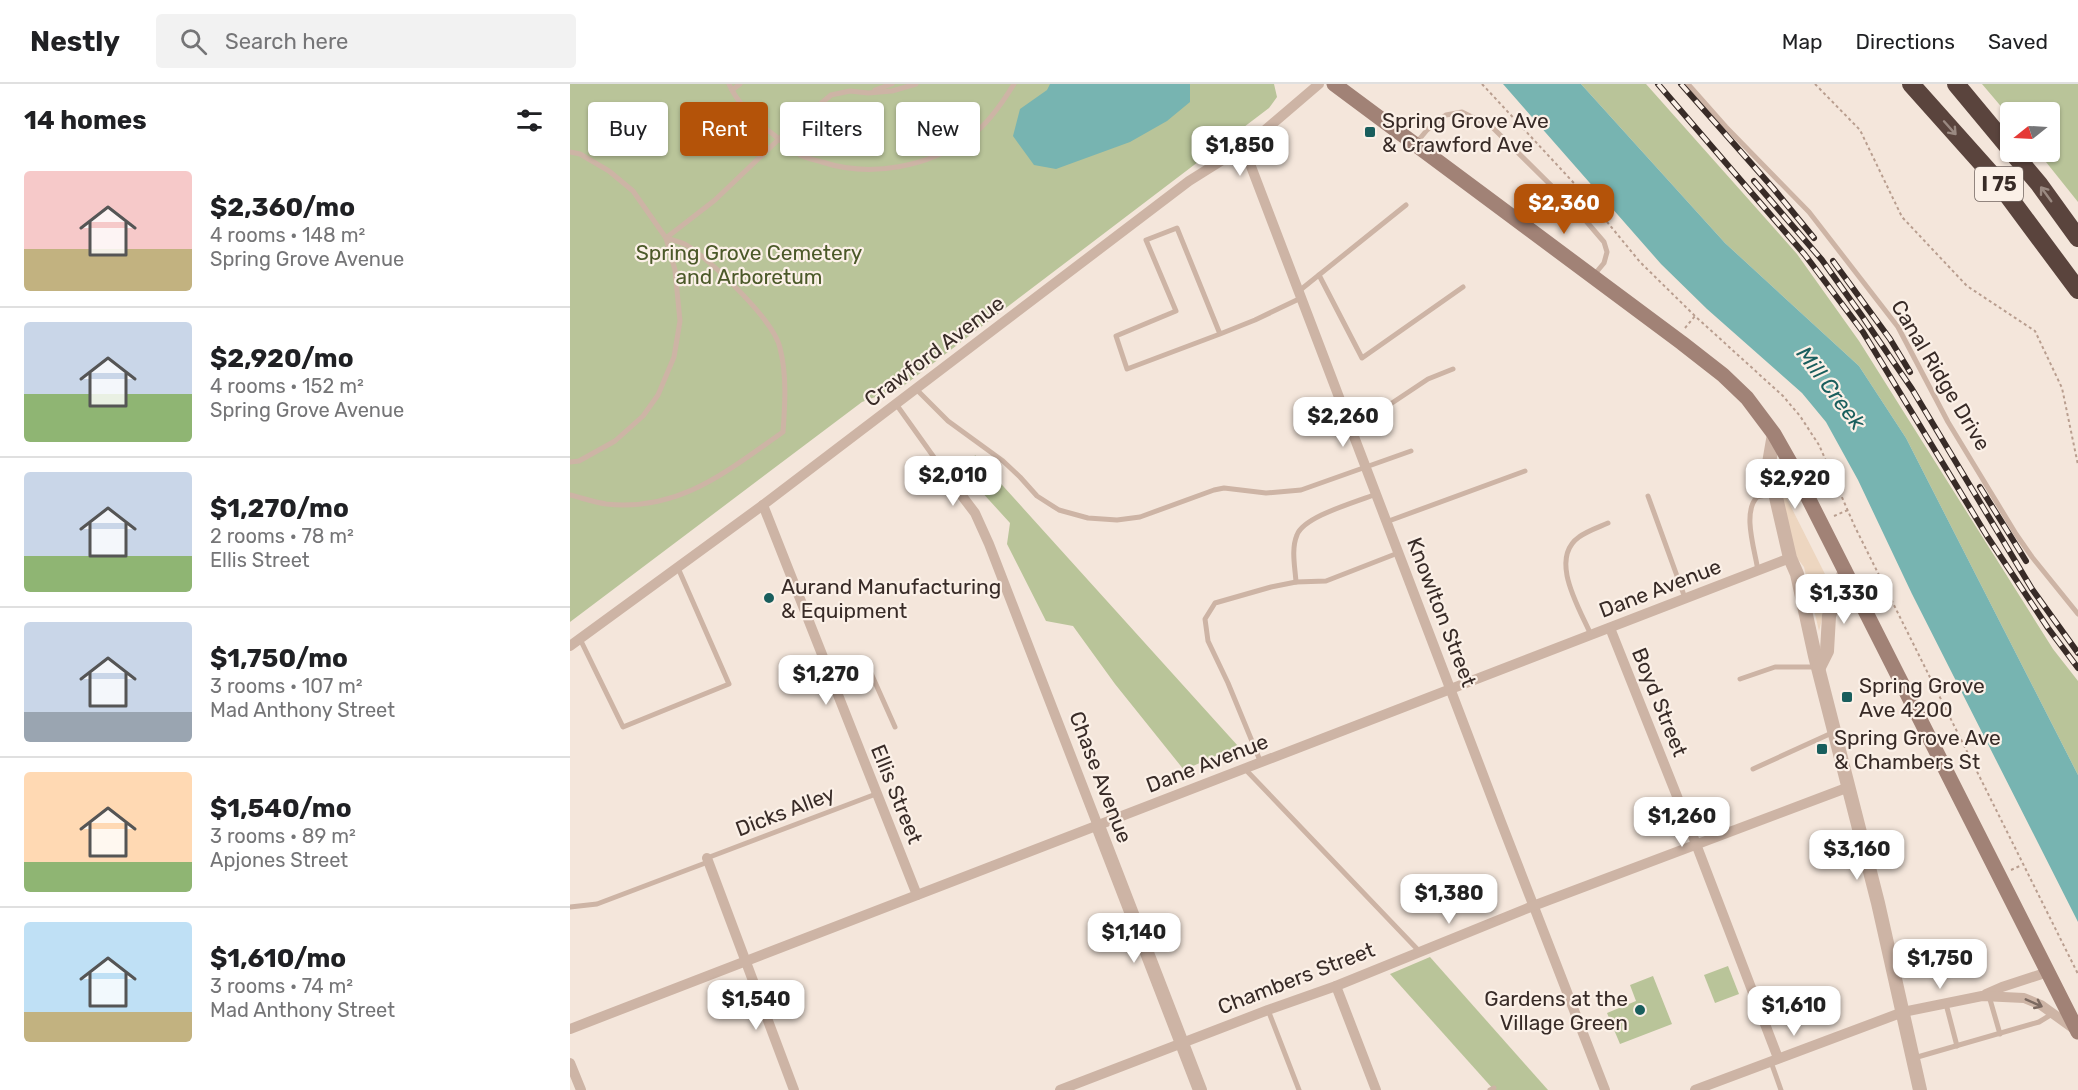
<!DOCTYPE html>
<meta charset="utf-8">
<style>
body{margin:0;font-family:Rubik,sans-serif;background:#f2f2f2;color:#202124;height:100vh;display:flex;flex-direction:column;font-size:22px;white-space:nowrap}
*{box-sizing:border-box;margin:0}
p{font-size:20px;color:#757577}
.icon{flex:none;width:33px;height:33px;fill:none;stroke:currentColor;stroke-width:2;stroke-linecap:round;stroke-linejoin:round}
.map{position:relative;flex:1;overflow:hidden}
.side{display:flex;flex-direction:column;background:#fff;width:570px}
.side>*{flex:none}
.guide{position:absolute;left:18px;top:18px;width:570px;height:54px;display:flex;gap:12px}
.needle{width:39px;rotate:252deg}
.fabs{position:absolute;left:1430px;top:18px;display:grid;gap:12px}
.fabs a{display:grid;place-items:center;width:60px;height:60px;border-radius:6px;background:#fff;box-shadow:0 2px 4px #0004;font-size:30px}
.price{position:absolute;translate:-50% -51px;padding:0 14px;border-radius:12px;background:#fff;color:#222;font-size:20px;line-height:39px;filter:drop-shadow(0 2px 3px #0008)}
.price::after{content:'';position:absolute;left:50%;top:36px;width:18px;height:14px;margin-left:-9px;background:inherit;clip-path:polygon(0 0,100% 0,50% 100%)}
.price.selected{background:#b45309;color:#fff}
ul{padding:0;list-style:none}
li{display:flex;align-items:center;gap:18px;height:150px;padding:0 24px}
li+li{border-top:2px solid #e0e0e0}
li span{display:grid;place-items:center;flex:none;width:168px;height:120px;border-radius:6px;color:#555}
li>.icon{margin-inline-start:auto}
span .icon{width:72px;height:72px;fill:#fffc;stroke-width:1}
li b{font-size:26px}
h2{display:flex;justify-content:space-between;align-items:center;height:72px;padding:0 24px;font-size:26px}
.pill{padding:0 21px;border-radius:6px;background:#fff;box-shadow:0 2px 4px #0004;font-size:21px;line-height:54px}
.pill.selected{background:#b45309;color:#fff}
header{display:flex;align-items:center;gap:36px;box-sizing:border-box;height:84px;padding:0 30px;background:#fff;border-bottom:2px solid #e0e0e0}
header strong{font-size:28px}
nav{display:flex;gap:33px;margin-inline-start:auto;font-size:21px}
.search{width:420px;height:54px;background:#f2f2f2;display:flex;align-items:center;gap:15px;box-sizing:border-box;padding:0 21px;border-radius:6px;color:#757577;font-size:22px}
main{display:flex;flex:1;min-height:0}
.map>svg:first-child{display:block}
.green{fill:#b9c499}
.plaza{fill:#edd6c0}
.water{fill:#77b4b1}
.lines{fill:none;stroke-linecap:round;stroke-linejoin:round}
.path{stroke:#b99e8f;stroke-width:2;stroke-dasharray:3 3;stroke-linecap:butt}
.service{stroke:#cdb4a5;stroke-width:5}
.minor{stroke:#cdb4a5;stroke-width:10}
.tertiary{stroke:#cdb4a5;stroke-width:14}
.secondary{stroke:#a18276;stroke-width:15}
.motorway{stroke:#5a443d;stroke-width:18}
.rail-casing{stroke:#382b27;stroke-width:6}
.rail{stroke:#fbf0e7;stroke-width:4;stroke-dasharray:11;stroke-linecap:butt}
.oneway{stroke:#9a8981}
.oneway2{stroke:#7b6960}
.poi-dot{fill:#195e5d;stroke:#fbf0e7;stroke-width:2}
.labels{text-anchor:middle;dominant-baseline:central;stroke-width:4.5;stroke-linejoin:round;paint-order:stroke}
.shield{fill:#fbf0e7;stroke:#726661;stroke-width:1.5}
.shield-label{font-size:20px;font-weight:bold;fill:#382b27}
.poi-label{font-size:21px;fill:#382b27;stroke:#fbf0e7;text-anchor:start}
.park-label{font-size:21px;fill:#4b5929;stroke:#fbf0e7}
.street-label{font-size:21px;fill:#382b27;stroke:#fbf0e7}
.water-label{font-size:22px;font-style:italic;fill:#195e5d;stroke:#fbf0e7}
</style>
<header>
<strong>Nestly</strong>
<div class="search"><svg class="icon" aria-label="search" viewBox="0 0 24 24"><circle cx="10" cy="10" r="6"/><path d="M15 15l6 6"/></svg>Search here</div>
<nav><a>Map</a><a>Directions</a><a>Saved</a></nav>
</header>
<main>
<section class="side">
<h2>14 homes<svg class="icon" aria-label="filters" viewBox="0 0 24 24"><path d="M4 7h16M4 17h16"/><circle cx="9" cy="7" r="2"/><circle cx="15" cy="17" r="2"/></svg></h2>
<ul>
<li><span style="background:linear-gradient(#f6c9c9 65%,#c2b280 0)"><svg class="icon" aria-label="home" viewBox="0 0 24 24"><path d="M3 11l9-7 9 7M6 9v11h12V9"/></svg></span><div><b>$2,360/mo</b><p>4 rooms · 148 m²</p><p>Spring Grove Avenue</p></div></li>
<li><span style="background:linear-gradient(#c9d6e8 60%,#8fb573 0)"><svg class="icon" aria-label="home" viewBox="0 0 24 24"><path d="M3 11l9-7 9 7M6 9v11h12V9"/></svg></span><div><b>$2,920/mo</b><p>4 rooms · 152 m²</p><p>Spring Grove Avenue</p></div></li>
<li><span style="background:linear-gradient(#c9d6e8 70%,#8fb573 0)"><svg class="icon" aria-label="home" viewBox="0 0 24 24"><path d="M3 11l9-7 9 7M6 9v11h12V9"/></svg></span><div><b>$1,270/mo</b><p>2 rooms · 78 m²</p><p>Ellis Street</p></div></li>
<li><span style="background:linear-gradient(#c9d6e8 75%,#9aa5b1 0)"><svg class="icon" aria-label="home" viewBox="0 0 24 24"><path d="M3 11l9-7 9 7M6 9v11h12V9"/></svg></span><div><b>$1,750/mo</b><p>3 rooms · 107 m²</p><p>Mad Anthony Street</p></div></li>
<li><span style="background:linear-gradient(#ffd9b3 75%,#8fb573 0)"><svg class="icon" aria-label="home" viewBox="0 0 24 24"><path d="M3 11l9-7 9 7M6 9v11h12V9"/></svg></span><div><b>$1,540/mo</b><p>3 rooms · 89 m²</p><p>Apjones Street</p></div></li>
<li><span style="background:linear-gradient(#bfe0f5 75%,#c2b280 0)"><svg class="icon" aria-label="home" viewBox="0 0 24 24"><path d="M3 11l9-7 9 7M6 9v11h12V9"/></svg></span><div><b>$1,610/mo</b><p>3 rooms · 74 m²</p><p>Mad Anthony Street</p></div></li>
</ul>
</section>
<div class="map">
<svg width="1508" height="1006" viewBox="0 0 1508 1006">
<rect width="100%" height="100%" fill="#f4e6db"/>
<g class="green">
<polygon points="0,0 704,0 707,13 699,24 332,303 292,318 0,538"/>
<polygon points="1011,0 1076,0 1227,170 1289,257 1483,565 1508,597 1508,691 1336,354 1289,282 1155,159"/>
<polygon points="1412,0 1508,0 1508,118 1468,68 1479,68 1479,28 1440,28 1440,33"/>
<polygon points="405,371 668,662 614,686 545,600 503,542 476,537 437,460 440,439 399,394"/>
<polygon points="860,873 978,1006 924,1006 820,890"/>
<polygon points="1158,882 1169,910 1145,919 1134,891"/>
<polygon points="1083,892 1102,940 1050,960 1037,929 1066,917 1060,901"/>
</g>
<polygon class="plaza" points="1210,401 1259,498 1257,516 1249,547 1234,483 1224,470 1208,403"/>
<g class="water">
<polygon points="480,0 620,0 620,18 597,37 560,58 486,85 464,81 443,52 450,25 477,6"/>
<polygon points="933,0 1011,0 1155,159 1289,282 1336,354 1508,691 1508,838 1342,510 1288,396 1256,338 1232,309 1137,225 1091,180"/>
</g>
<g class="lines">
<g class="path">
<polyline points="912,0 1015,111 1070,178 1125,232 1213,312 1230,332 1249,361 1285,443 1508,890"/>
<polyline points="1245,0 1290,46 1332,133 1397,202 1465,247 1492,304 1508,381"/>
<polyline points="1115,244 1125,232"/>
<polyline points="1264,432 1278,426"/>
<polyline points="1441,786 1452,781"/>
</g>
<g class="service">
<path d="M159,0C168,21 187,38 204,51C212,58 221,65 230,71C236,74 245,76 252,78C301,94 358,83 400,53C418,40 433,18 444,0"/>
<polyline points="1118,0 1156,43 1239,128 1328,243 1378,338 1446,450 1462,473 1508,530"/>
<polyline points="162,6 170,0"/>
<polyline points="305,6 322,0"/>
<polyline points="847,58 857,46 876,31 892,28 922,43 1010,130 1034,158 1037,168 1034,179 1024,191"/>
<polyline points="0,68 10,70 39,87 63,107 96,154 105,186 110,237 104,273 88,311 73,332 45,357 9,377 0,378"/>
<polyline points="96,154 145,116 209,55 261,11 280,7 298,9 322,7 346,0"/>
<polyline points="749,191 792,274 893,203"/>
<polyline points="729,207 836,121"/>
<polyline points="650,250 557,285 546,252 606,227 576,156 607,144 650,250 685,236 731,214"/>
<polyline points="346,305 378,337 433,377 450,393 467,412 489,426 518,434 547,436 570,433 644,406 654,404 696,409 731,406 841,367"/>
<polyline points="326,320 383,400"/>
<polyline points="778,337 816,323 858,295 883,285"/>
<path d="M0,411C12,414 24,418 36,420C110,428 157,387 213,348C215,321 217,291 210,264C204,236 143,179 118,162C112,158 103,156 96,154"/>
<polyline points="1078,412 1115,514"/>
<polyline points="816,438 955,387"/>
<path d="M1188,487C1185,466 1172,429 1187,413L1204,409"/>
<path d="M726,498C725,483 721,465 727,451C734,432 787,418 806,410"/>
<path d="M1021,551C1010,525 978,475 1009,453C1017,447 1029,443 1038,439"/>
<polyline points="10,555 53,643 159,600 108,484"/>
<polyline points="260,592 296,578 325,643"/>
<polyline points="1170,595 1205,583 1247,583"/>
<polyline points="691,679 658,599 638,557 635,535 645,519 701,503 726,498 756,497 828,469"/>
<polyline points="675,685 850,868"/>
<polyline points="1183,685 1264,648"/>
<polyline points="137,774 306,710"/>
<polyline points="0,823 27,820 138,778"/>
<polyline points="1419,912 1430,950"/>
<polyline points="1376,920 1387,962"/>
<polyline points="698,926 729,1006"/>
<polyline points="1344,974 1469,938 1482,930"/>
<polyline points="1201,978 1211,1006"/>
<polyline points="920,1006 924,1004"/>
</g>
<g class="minor">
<polyline points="674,64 931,738 1035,1006"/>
<polyline points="383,400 405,429 419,460 528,742"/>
<polyline points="193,421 347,811"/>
<polyline points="1040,544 1126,760 1208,974"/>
<polyline points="0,562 193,421 619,97 654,75 674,64 749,0"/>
<polyline points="137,774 224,1006"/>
<polyline points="766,902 806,1006"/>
<polyline points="1416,910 1432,903 1478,888"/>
<polyline points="0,945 1220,474"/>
<polyline points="0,979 11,1006"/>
<polyline points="490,1006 698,926 766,902 963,822 1279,703"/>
<polyline points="1125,1006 1333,928 1412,912 1454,914 1471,921 1507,947"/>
</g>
<g class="tertiary">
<polyline points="1204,350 1199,379 1202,396 1220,474 1227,490 1245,572 1308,819 1350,1006"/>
<polyline points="1249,583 1257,567 1259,532 1275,486"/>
<polyline points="528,742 630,1006"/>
</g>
<polyline class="secondary" points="764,0 1112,259 1153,291 1177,314 1204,350 1221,380 1508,948"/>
<g class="motorway">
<polyline points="1341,0 1424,93 1508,206"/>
<polyline points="1386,0 1440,65"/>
<polyline points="1442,68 1469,100 1508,154"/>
</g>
<defs>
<g id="rail">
<polyline points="1088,0 1235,171 1293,248 1417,452 1478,544 1508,584"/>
<polyline points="1111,0 1203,104 1244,154"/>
<polyline points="1184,97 1252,176 1292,232 1342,305 1462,505 1508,569"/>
<polyline points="1263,177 1320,255 1340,288"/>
<polyline points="1410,403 1456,477"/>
</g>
</defs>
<use href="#rail" class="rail-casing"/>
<use href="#rail" class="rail"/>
</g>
<defs><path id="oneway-shaft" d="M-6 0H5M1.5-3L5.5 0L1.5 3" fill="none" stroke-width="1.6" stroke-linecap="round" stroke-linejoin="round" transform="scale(1.5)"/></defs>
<g class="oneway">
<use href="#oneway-shaft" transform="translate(1380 44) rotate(48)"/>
<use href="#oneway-shaft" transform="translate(1476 110) rotate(-126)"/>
</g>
<use class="oneway2" href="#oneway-shaft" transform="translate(1464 919) rotate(24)"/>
<g class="poi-dot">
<rect x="794" y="42" width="12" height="12" rx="3"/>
<circle cx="199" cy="514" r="6"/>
<rect x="1271" y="607" width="12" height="12" rx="3"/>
<rect x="1246" y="659" width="12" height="12" rx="3"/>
<circle cx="1070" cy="926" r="6"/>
</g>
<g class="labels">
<rect class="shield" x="1405" y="83" width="48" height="34" rx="4.5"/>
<g class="shield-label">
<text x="1429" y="100">I 75</text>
</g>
<g class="poi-label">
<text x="812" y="36">Spring Grove Ave<tspan x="812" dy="24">&amp; Crawford Ave</tspan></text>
<text x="211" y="502">Aurand Manufacturing<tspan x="211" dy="24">&amp; Equipment</tspan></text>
<text x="1289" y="601">Spring Grove<tspan x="1289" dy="24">Ave 4200</tspan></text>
<text x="1264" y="653">Spring Grove Ave<tspan x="1264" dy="24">&amp; Chambers St</tspan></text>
<text x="1058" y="914" text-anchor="end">Gardens at the<tspan x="1058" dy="24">Village Green</tspan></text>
</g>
<g class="park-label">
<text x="179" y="168">Spring Grove Cemetery<tspan x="179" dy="24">and Arboretum</tspan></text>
</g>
<g class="street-label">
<text transform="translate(364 267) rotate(-37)">Crawford Avenue</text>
<text transform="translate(1371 291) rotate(59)">Canal Ridge Drive</text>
<text transform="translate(1090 504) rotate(-21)">Dane Avenue</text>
<text transform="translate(872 528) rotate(69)">Knowlton Street</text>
<text transform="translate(1090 618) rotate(68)">Boyd Street</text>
<text transform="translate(637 679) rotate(-21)">Dane Avenue</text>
<text transform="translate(531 693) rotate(69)">Chase Avenue</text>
<text transform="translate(327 710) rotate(68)">Ellis Street</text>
<text transform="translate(215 727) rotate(-21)">Dicks Alley</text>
<text transform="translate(726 894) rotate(-21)">Chambers Street</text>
</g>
<g class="water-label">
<text transform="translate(1261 304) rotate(53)">Mill Creek</text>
</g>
</g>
</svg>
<div class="fabs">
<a><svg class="needle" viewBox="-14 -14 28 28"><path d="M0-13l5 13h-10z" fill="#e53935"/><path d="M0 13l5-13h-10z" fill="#757577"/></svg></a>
</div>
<b class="price" style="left:670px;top:93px">$1,850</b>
<b class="price selected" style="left:994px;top:151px">$2,360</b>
<b class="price" style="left:773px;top:364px">$2,260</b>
<b class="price" style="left:383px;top:423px">$2,010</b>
<b class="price" style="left:1225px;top:426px">$2,920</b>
<b class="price" style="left:1274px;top:541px">$1,330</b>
<b class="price" style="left:256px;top:622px">$1,270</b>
<b class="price" style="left:1112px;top:764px">$1,260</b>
<b class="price" style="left:1287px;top:797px">$3,160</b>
<b class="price" style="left:879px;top:841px">$1,380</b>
<b class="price" style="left:564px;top:880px">$1,140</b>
<b class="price" style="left:1370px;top:906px">$1,750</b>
<b class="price" style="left:186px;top:947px">$1,540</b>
<b class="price" style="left:1224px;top:953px">$1,610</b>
<div class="guide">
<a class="pill">Buy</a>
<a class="pill selected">Rent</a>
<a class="pill">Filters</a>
<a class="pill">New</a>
</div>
</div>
</main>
